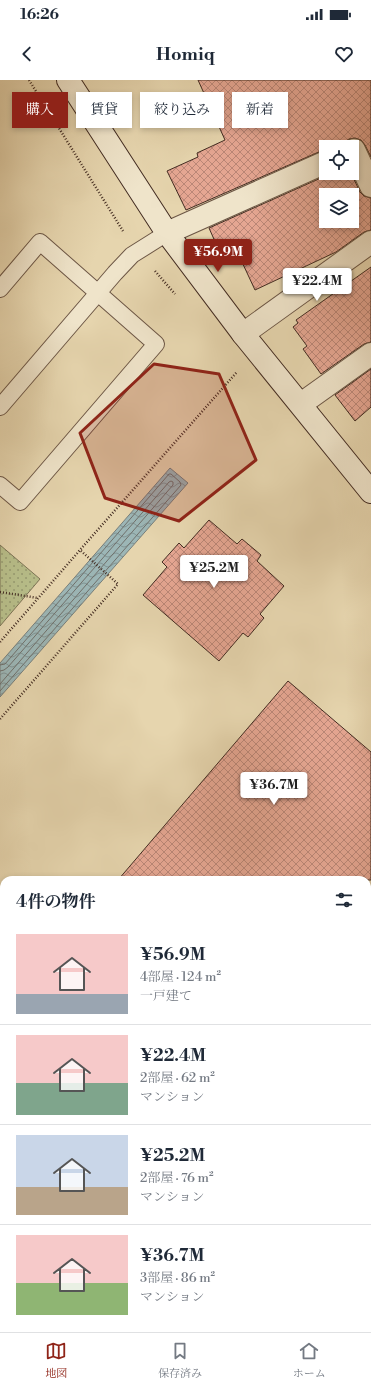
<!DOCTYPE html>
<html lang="ja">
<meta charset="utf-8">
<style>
body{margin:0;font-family:"Libre Bodoni","Noto Serif JP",serif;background:#f2f2f3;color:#1f2937;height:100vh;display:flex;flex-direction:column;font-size:15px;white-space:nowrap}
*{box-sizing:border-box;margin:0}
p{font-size:13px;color:#747a83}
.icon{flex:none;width:22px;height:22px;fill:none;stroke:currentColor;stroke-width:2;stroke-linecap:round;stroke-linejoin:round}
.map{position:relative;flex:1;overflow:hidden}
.side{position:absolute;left:0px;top:796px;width:371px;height:456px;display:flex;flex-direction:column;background:#fff;border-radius:12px 12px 0 0;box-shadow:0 2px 6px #0003}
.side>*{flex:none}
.guide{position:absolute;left:12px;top:12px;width:347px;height:36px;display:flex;gap:8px}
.fabs{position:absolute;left:319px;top:60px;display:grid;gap:8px}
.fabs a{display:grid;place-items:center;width:40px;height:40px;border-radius:0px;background:#fff;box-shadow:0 2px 6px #0003;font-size:20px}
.price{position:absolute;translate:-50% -34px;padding:0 9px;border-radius:4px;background:#fff;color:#222;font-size:13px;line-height:26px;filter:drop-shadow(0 1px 2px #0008)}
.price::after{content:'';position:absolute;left:50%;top:24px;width:12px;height:9px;margin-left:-6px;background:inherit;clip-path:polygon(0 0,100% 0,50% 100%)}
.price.active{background:#8f2418;color:#fff}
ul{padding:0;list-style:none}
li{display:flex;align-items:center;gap:12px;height:100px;padding:0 16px}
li+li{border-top:1px solid #e0e1e3}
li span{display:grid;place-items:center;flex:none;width:112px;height:80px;border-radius:0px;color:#555}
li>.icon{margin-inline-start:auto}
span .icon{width:48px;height:48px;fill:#fffc;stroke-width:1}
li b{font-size:17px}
h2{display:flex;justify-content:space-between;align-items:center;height:48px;padding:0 16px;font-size:17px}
.chip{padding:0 14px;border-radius:0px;background:#fff;box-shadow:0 2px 6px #0003;font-size:14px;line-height:36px}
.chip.active{background:#8f2418;color:#fff}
.status{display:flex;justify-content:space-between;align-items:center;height:28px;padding:0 20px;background:#fff;direction:ltr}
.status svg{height:11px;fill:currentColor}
header{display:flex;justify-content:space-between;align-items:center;height:52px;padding:0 16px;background:#fff;font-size:18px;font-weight:700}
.menu{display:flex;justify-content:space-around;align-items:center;height:56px;border-top:1px solid #e0e1e3;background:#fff;font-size:11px;color:#747a83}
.menu a{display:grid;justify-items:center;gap:2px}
.menu .active{color:#8f2418}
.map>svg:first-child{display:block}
.park{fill:url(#park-dots);stroke:#7d7456}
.garden{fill:#b7bd89;stroke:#7d7456}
.water{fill:url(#water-waves);stroke:#787f7b}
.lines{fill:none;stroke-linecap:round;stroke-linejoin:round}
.shore{stroke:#70716c;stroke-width:1}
.building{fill:url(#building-cross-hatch);stroke:#432c22;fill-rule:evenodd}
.lane-casing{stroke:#6c5645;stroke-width:18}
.street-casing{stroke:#6c5645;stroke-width:24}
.secondary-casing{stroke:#432c22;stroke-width:24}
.path{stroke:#432c22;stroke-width:2.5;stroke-dasharray:1 2;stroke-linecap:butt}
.lane{stroke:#efe4ca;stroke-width:16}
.street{stroke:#efe4ca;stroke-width:22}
.secondary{stroke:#efe4ca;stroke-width:22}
.marked{fill:#8f2418;fill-opacity:0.2;stroke:#8f2418;stroke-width:3;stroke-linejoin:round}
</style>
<div class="status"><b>16:26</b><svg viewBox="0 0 49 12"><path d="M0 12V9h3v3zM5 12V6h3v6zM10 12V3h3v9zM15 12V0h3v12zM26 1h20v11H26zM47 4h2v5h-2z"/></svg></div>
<header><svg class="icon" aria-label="back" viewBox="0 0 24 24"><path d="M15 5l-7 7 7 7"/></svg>Homiq<svg class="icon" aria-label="heart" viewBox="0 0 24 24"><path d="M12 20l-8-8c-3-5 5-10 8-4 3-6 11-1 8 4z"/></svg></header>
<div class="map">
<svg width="371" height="1252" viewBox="0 0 371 1252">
<defs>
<pattern id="park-dots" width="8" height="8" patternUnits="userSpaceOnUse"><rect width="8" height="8" fill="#b7bd89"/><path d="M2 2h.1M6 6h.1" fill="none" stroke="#969a70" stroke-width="1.8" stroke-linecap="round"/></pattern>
<pattern id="water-waves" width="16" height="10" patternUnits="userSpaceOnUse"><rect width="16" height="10" fill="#9cb6b6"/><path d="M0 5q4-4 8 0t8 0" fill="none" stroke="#819494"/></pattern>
<pattern id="building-cross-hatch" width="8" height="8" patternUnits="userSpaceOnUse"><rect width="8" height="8" fill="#e5a692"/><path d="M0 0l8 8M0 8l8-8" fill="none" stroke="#bb8777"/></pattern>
</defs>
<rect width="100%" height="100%" fill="#e6d5ae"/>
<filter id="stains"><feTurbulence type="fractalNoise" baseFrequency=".005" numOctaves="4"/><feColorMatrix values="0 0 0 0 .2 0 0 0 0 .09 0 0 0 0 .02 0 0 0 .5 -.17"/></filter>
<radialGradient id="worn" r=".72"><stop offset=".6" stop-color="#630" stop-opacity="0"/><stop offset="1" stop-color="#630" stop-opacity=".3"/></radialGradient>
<polygon class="park" points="0,465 40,499 0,546"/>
<polygon class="garden" points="371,1004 371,1090 367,1089 367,1005"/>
<g class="water">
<polygon points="170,388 188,403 0,617 0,583"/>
<polygon points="0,969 4,973 4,1004 0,1001"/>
</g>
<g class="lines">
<g class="shore">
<polyline points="0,585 5,584 169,394 171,394 180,402 181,405 0,611"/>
<polyline points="0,591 4,590 8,587 169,402 171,401 173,402 173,405 0,604"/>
</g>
</g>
<g class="building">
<polygon points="198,0 371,0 371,77 365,65 361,60 355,58 349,59 342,64 341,67 326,67 326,70 321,71 186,130 167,91 198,77 197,73 225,60"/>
<path d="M332,93H351L360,112L364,116L371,118V150L364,152L336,172L255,210L235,167L229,170L225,162L217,166L209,148ZM326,115H352V141H326Z"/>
<polygon points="371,187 371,262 364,264 321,294 303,269 307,266 293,247 298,243 296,240"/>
<polygon points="371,289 371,327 355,341 335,315"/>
<polygon points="209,440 237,464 242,459 261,475 257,481 284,506 260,534 264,538 248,557 243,553 219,581 143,515 167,487 162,482 179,463 184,468"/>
<polygon points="288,601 371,672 371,800 118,800"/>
</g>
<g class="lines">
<defs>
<g id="lane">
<polyline points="0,209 40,162 156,264 20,422 0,405"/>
<polyline points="0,327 115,193 132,175 167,153"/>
<polyline points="367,984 371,983"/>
<polyline points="367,1102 371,1103"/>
<polyline points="75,1248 76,1252"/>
<polyline points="121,1252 131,1248"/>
</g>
<g id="street">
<polyline points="352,71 354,70 371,106"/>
<polyline points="167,153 326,82"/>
<polyline points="243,254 371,162"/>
<polyline points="301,324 371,274"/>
</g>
<g id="secondary">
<polyline points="68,0 167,153 243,254 371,412"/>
<polyline points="358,1252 364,1248"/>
</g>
</defs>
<use href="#lane" class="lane-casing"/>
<use href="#street" class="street-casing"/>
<use href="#secondary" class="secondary-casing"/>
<g class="path">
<polyline points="29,0 123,151"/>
<polyline points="155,191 175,214"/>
<polyline points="0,512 38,518"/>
<polyline points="0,562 80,470 237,292"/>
<polyline points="0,639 118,504 80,470"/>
<polyline points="367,863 371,866"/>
<polyline points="367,945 371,941"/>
<polyline points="0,1032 4,1035"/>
<polyline points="367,1180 371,1179"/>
<polyline points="0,1245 4,1244"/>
<polyline points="258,1252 262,1248"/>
</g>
<use href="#lane" class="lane"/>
<use href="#street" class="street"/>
<use href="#secondary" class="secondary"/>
</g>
<path class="marked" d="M154,284L219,294L256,380L179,441L105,418L80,353Z"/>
<rect width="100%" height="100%" filter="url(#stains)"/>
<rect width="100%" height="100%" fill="url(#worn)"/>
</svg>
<div class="fabs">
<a><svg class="icon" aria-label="locate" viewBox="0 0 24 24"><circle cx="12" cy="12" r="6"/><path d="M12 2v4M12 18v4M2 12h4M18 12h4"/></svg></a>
<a><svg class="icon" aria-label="layers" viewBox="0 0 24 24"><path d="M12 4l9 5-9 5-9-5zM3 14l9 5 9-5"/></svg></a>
</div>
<b class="price active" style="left:218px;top:193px">¥56.9M</b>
<b class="price" style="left:317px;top:222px">¥22.4M</b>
<b class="price" style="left:214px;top:509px">¥25.2M</b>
<b class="price" style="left:274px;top:726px">¥36.7M</b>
<div class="guide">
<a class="chip active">購入</a>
<a class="chip">賃貸</a>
<a class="chip">絞り込み</a>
<a class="chip">新着</a>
</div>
<section class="side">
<h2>4件の物件<svg class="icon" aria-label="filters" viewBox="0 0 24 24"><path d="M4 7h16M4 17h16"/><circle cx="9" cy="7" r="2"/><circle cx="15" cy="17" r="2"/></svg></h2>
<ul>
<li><span style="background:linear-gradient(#f6c9c9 75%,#9aa5b1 0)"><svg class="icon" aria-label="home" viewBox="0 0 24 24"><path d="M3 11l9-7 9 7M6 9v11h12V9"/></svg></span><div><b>¥56.9M</b><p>4部屋 · 124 m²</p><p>一戸建て</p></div></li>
<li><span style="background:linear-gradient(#f6c9c9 60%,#7fa58c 0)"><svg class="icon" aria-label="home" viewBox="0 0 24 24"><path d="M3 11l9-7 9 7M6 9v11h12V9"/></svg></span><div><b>¥22.4M</b><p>2部屋 · 62 m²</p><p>マンション</p></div></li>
<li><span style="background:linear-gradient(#c9d6e8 65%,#b9a48a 0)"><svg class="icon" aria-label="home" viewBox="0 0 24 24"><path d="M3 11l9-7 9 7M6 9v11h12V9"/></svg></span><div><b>¥25.2M</b><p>2部屋 · 76 m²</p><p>マンション</p></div></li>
<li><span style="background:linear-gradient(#f6c9c9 60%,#8fb573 0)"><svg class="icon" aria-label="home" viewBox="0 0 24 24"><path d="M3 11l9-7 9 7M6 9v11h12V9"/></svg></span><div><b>¥36.7M</b><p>3部屋 · 86 m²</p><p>マンション</p></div></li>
</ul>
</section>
</div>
<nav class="menu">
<a class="active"><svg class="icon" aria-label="map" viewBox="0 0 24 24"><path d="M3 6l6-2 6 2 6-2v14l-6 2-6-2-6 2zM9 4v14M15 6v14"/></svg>地図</a>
<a><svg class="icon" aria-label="saved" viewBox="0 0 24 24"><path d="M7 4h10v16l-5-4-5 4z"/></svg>保存済み</a>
<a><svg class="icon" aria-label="home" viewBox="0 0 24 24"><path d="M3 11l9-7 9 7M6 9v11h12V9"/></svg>ホーム</a>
</nav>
